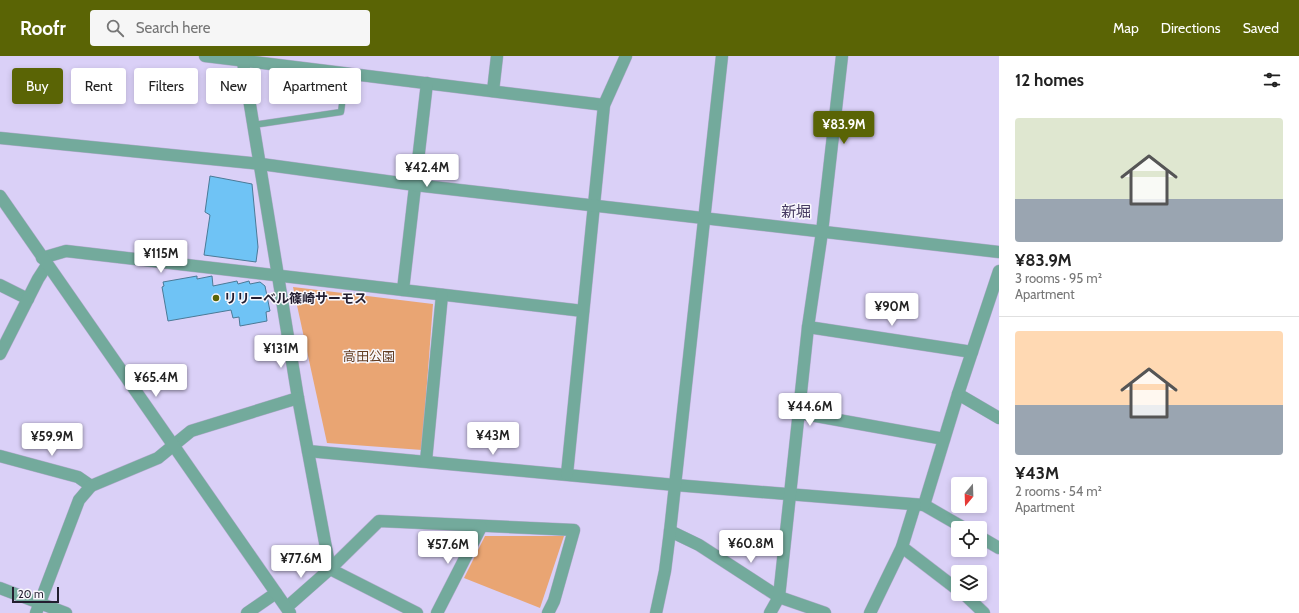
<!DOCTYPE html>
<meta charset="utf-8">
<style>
body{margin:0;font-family:Cabin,"Noto Sans JP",sans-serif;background:#f6f6f6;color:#222;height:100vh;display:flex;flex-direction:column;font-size:15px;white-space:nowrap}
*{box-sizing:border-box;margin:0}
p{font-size:13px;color:#767676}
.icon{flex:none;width:22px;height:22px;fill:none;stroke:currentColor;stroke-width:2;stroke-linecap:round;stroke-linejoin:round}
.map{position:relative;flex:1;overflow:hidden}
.details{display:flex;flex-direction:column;background:#fff;width:300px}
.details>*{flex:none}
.top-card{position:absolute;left:12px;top:12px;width:380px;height:36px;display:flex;gap:8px}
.needle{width:26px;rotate:199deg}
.fabs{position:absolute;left:951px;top:421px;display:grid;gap:8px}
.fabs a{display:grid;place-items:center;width:36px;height:36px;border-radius:4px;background:#fff;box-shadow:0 2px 6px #0003;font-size:20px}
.scale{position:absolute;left:12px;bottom:10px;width:47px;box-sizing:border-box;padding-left:4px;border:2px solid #231e30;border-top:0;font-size:11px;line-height:14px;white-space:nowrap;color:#231e30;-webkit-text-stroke:3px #f8f7fc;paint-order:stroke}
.price{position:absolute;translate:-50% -34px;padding:0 9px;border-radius:4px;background:#fff;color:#222;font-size:13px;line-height:26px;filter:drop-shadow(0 1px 2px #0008)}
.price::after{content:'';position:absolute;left:50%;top:24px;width:12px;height:9px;margin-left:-6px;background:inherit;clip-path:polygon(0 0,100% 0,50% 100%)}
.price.selected{background:#5a6405;color:#fff}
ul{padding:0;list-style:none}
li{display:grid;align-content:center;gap:8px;height:212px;padding:0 16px}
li+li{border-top:1px solid #e0e0e0}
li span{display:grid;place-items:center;height:124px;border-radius:4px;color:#555}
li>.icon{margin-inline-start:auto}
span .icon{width:72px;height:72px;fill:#fffc;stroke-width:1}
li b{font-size:17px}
h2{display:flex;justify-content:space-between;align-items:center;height:48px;padding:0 16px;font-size:17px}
.tag{padding:0 14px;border-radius:4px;background:#fff;box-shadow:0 2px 6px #0003;font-size:14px;line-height:36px}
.tag.selected{background:#5a6405;color:#fff}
header{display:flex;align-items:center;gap:24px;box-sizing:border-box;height:56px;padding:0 20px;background:#5a6405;color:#fff}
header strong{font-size:19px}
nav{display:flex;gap:22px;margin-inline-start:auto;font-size:14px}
.search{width:280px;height:36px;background:#f6f6f6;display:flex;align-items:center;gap:10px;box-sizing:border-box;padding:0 14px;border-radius:4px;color:#767676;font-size:15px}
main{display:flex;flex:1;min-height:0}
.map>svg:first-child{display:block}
.green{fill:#e9a573}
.building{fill:#6fc3f5;stroke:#4b7a97}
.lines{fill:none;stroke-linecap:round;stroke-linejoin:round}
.service-casing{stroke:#b5accf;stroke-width:7}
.minor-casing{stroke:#b5accf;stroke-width:13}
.tertiary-casing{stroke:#b5accf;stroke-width:13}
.service{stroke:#73aa9c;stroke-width:6}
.minor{stroke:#73aa9c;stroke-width:12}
.tertiary{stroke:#73aa9c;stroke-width:12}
.poi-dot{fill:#5a6405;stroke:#f8f7fc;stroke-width:1.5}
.labels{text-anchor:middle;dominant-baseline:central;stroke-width:3;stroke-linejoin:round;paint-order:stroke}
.poi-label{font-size:13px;font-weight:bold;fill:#231e30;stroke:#f8f7fc;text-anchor:start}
.park-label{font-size:13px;fill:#623d22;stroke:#f8f7fc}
.quarter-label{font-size:15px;fill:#453961;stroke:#f8f7fc}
</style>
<header>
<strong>Roofr</strong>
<div class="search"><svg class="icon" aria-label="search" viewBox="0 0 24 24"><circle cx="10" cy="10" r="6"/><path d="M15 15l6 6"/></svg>Search here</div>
<nav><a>Map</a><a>Directions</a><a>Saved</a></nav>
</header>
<main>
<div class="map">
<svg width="999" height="557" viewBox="0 0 999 557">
<rect width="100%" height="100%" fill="#dad0f7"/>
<g class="green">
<polygon points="293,231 433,248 422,394 327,387"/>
<polygon points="485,480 564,480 540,552 464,522"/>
</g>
<g class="building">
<polygon points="210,120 252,128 258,191 256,206 204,199 210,159 205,156"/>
<polygon points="197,220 197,223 212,220 213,230 237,225 238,228 249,225 250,228 260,226 265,230 270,255 266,256 267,265 240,270 239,261 233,262 231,254 168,265 162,231 164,230 163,226"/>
</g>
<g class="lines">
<defs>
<polyline id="service" points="253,69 341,56 346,17"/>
<g id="minor">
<polyline points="205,0 604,49"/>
<polyline points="242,0 298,342 330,513"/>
<polyline points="493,35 497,0"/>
<polyline points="42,202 66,195 583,255"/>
<polyline points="0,229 28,243"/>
<polyline points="403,234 427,27"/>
<polyline points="808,271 972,296"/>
<polyline points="0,298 38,223 47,209"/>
<polyline points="958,338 999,362"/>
<polyline points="799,357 944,383"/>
<polyline points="308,395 675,429 924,449 964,472"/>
<polyline points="0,400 78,421 91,430"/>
<polyline points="426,405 442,239"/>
<polyline points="567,418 604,49 626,0"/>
<polyline points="924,449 958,338 999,215"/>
<polyline points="670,475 699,489 779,541 825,557"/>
<polyline points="980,481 999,492"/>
<polyline points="902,491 958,534"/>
<polyline points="330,513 417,557"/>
<polyline points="0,532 66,557"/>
<polyline points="964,538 984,557"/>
<polyline points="287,551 330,513 379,465 574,474 554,545 548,557"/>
<polyline points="36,557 79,444 91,430 158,402 191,375 298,342"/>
<polyline points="247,557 276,537"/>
<polyline points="437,557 481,471"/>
<polyline points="770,557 779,541 808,271 822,176 842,0"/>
<polyline points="870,557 902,491 915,449"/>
</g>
<g id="tertiary">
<polyline points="0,82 261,108 415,129 999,196"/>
<polyline points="0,140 290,557"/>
<polyline points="656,557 665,515 670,475 722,0"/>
</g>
</defs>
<use href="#service" class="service-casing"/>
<use href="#minor" class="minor-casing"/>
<use href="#tertiary" class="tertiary-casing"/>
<use href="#service" class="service"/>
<use href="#minor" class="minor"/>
<use href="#tertiary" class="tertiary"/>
</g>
<circle class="poi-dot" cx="216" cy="242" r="4"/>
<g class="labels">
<g class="poi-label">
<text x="224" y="242">リリーベル篠崎サーモス</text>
</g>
<g class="park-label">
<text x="369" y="300">高田公園</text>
</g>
<g class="quarter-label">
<text x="796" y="156">新堀</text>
</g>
</g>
</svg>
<div class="fabs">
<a><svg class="needle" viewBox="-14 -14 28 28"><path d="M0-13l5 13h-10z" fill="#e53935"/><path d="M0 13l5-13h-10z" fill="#767676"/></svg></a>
<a><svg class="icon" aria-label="locate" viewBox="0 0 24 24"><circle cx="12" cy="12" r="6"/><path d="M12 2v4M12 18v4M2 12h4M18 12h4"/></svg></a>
<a><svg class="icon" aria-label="layers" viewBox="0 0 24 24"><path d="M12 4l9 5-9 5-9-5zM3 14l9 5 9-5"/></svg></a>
</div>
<div class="scale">20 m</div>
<b class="price selected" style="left:844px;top:89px">¥83.9M</b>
<b class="price" style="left:427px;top:132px">¥42.4M</b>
<b class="price" style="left:161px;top:218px">¥115M</b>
<b class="price" style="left:892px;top:271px">¥90M</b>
<b class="price" style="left:281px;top:313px">¥131M</b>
<b class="price" style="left:156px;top:342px">¥65.4M</b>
<b class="price" style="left:810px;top:371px">¥44.6M</b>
<b class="price" style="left:493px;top:400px">¥43M</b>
<b class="price" style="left:52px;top:401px">¥59.9M</b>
<b class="price" style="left:751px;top:508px">¥60.8M</b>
<b class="price" style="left:448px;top:509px">¥57.6M</b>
<b class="price" style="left:301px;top:523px">¥77.6M</b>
<div class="top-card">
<a class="tag selected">Buy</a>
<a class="tag">Rent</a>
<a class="tag">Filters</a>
<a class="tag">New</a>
<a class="tag">Apartment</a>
</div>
</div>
<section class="details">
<h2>12 homes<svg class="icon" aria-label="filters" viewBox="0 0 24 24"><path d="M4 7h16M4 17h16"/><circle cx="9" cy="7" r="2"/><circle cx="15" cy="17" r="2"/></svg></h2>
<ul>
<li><span style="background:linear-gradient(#dfe7d0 65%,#9aa5b1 0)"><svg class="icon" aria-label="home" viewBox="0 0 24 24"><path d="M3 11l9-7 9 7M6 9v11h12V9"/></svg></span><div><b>¥83.9M</b><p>3 rooms · 95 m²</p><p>Apartment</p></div></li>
<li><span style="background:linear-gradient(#ffd9b3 60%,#9aa5b1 0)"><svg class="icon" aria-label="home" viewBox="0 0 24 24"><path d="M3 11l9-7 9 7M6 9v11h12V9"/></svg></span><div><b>¥43M</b><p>2 rooms · 54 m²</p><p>Apartment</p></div></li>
</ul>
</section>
</main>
